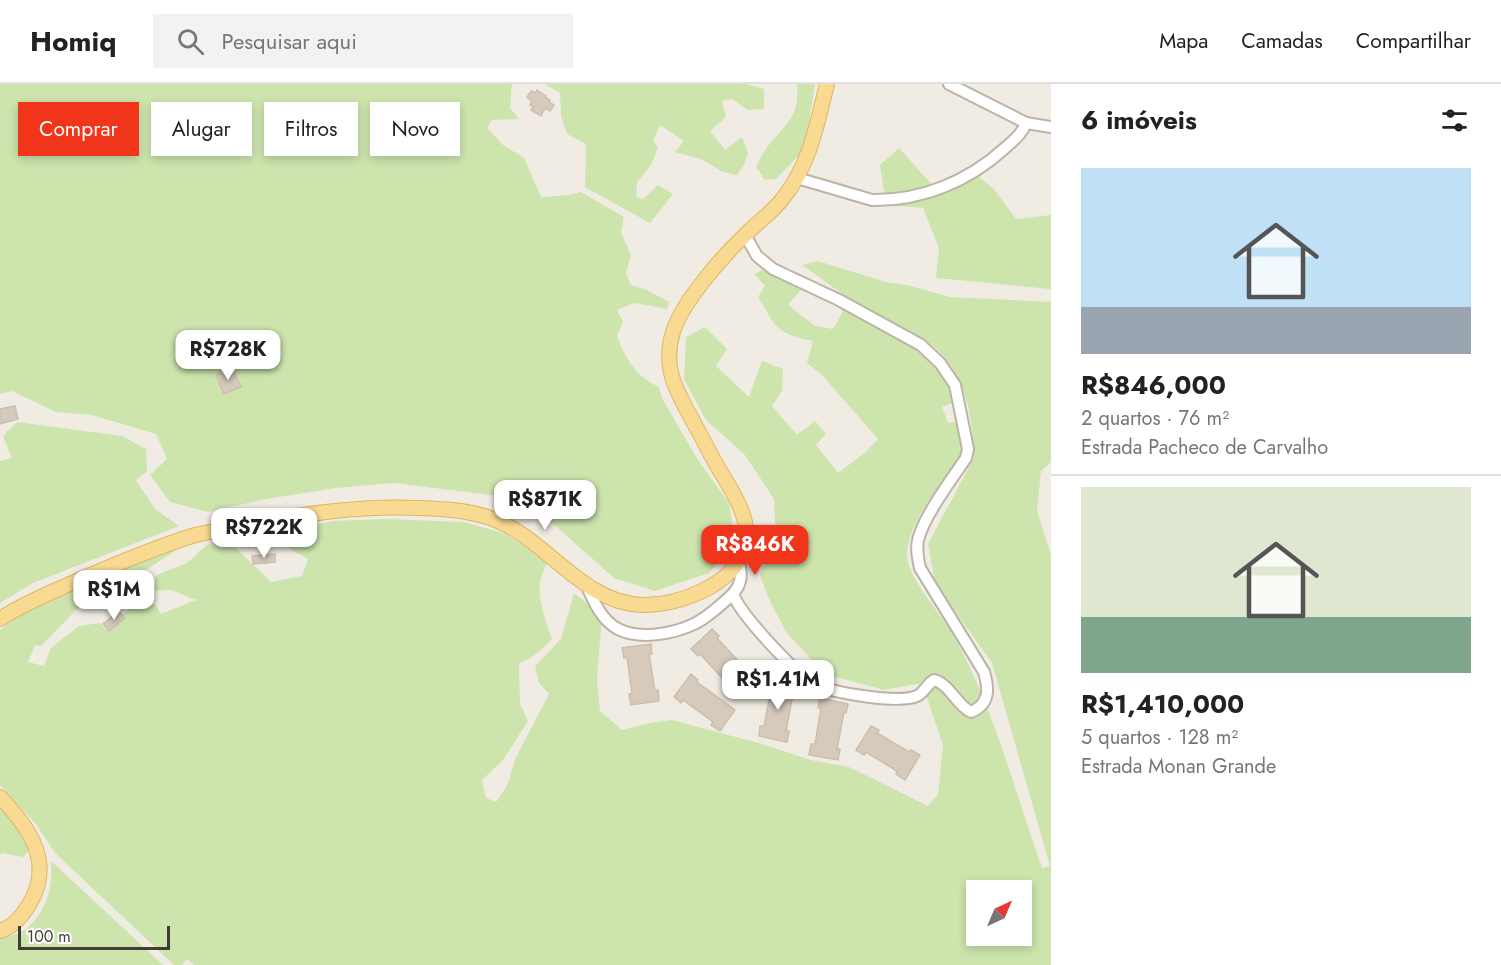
<!DOCTYPE html>
<html lang="pt">
<meta charset="utf-8">
<style>
body{margin:0;font-family:Jost,sans-serif;background:#f2f2f2;color:#222;height:100vh;display:flex;flex-direction:column;font-size:22px;white-space:nowrap}
*{box-sizing:border-box;margin:0}
p{font-size:20px;color:#767676}
.icon{flex:none;width:33px;height:33px;fill:none;stroke:currentColor;stroke-width:2;stroke-linecap:round;stroke-linejoin:round}
.map{position:relative;flex:1;overflow:hidden}
.sheet{display:flex;flex-direction:column;background:#fff;width:450px}
.sheet>*{flex:none}
.banner{position:absolute;left:18px;top:18px;width:570px;height:54px;display:flex;gap:12px}
.needle{width:39px;rotate:44deg}
.tools{position:absolute;left:966px;top:796px;display:grid;gap:12px}
.tools a{display:grid;place-items:center;width:66px;height:66px;border-radius:0px;background:#fff;box-shadow:0 3px 9px #0003;font-size:30px}
.scale{position:absolute;left:18px;bottom:15px;width:152px;box-sizing:border-box;padding-left:6px;border:3px solid #423c34;border-top:0;font-size:16px;line-height:21px;white-space:nowrap;color:#423c34;-webkit-text-stroke:4px #fff;paint-order:stroke}
.price{position:absolute;translate:-50% -51px;padding:0 14px;border-radius:12px;background:#fff;color:#222;font-size:20px;line-height:39px;filter:drop-shadow(0 2px 3px #0008)}
.price::after{content:'';position:absolute;left:50%;top:36px;width:18px;height:14px;margin-left:-9px;background:inherit;clip-path:polygon(0 0,100% 0,50% 100%)}
.price.current{background:#f0351b;color:#fff}
ul{padding:0;list-style:none}
li{display:grid;align-content:center;gap:12px;height:318px;padding:0 30px}
li+li{border-top:2px solid #e0e0e0}
li span{display:grid;place-items:center;height:186px;border-radius:0px;color:#555}
li>.icon{margin-inline-start:auto}
span .icon{width:108px;height:108px;fill:#fffc;stroke-width:1}
li b{font-size:26px}
h2{display:flex;justify-content:space-between;align-items:center;height:72px;padding:0 30px;font-size:26px}
.pill{padding:0 21px;border-radius:0px;background:#fff;box-shadow:0 3px 9px #0003;font-size:21px;line-height:54px}
.pill.current{background:#f0351b;color:#fff}
header{display:flex;align-items:center;gap:36px;box-sizing:border-box;height:84px;padding:0 30px;background:#fff;border-bottom:2px solid #e0e0e0}
header strong{font-size:28px}
nav{display:flex;gap:33px;margin-inline-start:auto;font-size:21px}
.search{width:420px;height:54px;background:#f2f2f2;display:flex;align-items:center;gap:15px;box-sizing:border-box;padding:0 21px;border-radius:0px;color:#767676;font-size:22px}
main{display:flex;flex:1;min-height:0}
.map>svg:first-child{display:block}
.green{fill:#cde4ad;fill-rule:evenodd}
.building{fill:#d5cabc;stroke:#ccbfad;stroke-width:1.5}
.lines{fill:none;stroke-linecap:round;stroke-linejoin:round}
.minor-casing{stroke:#bcb4a6;stroke-width:14}
.major-casing{stroke:#ddb665;stroke-width:16}
.minor{stroke:#fff;stroke-width:10}
.major{stroke:#f9da93;stroke-width:14}
</style>
<header>
<strong>Homiq</strong>
<div class="search"><svg class="icon" aria-label="search" viewBox="0 0 24 24"><circle cx="10" cy="10" r="6"/><path d="M15 15l6 6"/></svg>Pesquisar aqui</div>
<nav><a>Mapa</a><a>Camadas</a><a>Compartilhar</a></nav>
</header>
<main>
<div class="map">
<svg width="1051" height="881" viewBox="0 0 1051 881">
<rect width="100%" height="100%" fill="#f1ece3"/>
<g class="green">
<path d="M0,0H512L510,24L519,35L492,36L487,44L503,61L524,74L541,113L568,111L581,108L624,133L621,149L631,171L626,189L631,201L647,206L669,218L667,225L634,219L617,226L623,238L617,251C624,274 637,293 659,303L663,316L698,376L729,419L735,459L709,489L655,507L614,494L550,437L499,412L394,399L336,404L266,415L208,428L170,418L150,391L167,375L156,350L92,331L56,328L12,307L0,310Z"/>
<polygon points="545,0 746,0 764,5 764,25 748,26 732,15 722,17 726,33 710,47 725,66 742,53 748,69 744,81 737,91 723,88 701,75 675,68 684,57 660,41 653,56 658,64 651,81 637,98 636,113 643,115 658,101 673,110 650,139 585,103 586,60 567,50 561,32 560,9"/>
<path d="M797,0H815L805,65L776,95L765,96L756,83C760,76 763,68 768,62C786,39 800,33 797,0Z"/>
<polygon points="899,64 935,104 979,93 994,105 1016,135 1051,131 1051,205 936,194 939,164 923,124 886,121 880,81"/>
<path d="M818,177L886,198L911,202L950,213L1051,218V378L1041,387L1037,427L1051,471V881H194L187,875L182,881H174L55,769L36,740L0,701V546L32,521L98,493L178,465L149,484L108,504L78,524L41,562L35,561L28,578L44,582L51,564L79,542L100,539L106,546L130,524L155,520L161,530L196,516L171,506L149,507L157,491L187,479L208,460L236,464L271,498L302,492L308,475L285,462L248,464L233,455L294,446L332,437L387,435L463,438L503,449L549,477C531,502 543,528 552,555C542,566 533,574 519,579L520,620L528,637L503,676L482,696L486,714L496,718L508,700L515,675L549,610L539,599L535,582L561,555L574,509L602,531L597,596L600,627L622,646L650,639L672,636L762,660L811,676L849,683L928,722L938,710L943,661L922,599L884,606L825,590L786,548L768,513L760,491L776,457L774,415L745,371L706,336L684,295L686,253L705,243L727,265L716,282L749,313L762,277L783,285L782,307L772,322L797,351L815,337L826,350L816,361L838,389L866,368L878,355L821,290L807,279L813,257C775,249 777,244 758,213L765,202L754,190L762,186L801,206L788,221L815,242L833,245L844,225L917,263L952,305L954,318L942,323L948,339L960,337L966,364C947,393 908,435 907,471C907,493 941,530 952,549C994,623 1014,705 1042,784L1050,782L992,579L942,509L934,493L928,460L974,374C973,333 966,289 932,261C914,247 890,241 870,229C847,214 825,197 802,181ZM976,807H1022V852H976Z"/>
<polygon points="17,338 122,352 146,365 147,387 136,396 155,425 179,442 33,499 0,519 0,377 12,374 3,352"/>
<polygon points="0,723 11,735 30,765 23,773 2,769 0,771"/>
<path d="M51,777L163,881H0V855C8,852 20,850 26,845C47,828 53,802 51,777Z"/>
</g>
<g class="building">
<polygon points="537,6 546,12 545,13 550,16 549,18 554,21 550,27 545,24 541,32 531,26 533,23 530,21 532,17 527,13 531,7 535,9"/>
<polygon points="232,284 241,303 224,310 216,291"/>
<polygon points="15,322 18,335 0,340 0,325"/>
<polygon points="275,470 275,478 253,480 252,472"/>
<polygon points="119,527 125,534 109,547 103,540"/>
<polygon points="712,545 719,552 717,554 742,581 744,579 751,588 730,607 723,599 725,597 700,570 698,572 691,565"/>
<polygon points="651,560 652,570 649,570 655,607 658,606 659,617 631,621 629,610 632,610 627,573 624,574 622,564"/>
<polygon points="691,590 698,596 697,598 735,626 720,647 711,641 713,638 683,616 681,619 674,613"/>
<polygon points="769,596 797,602 796,611 793,610 786,647 789,647 787,658 759,652 760,642 764,642 771,606 767,605"/>
<polygon points="820,614 848,620 846,629 844,628 837,665 840,665 838,676 809,671 811,660 815,660 821,624 818,624"/>
<polygon points="871,642 879,646 877,649 909,668 911,666 920,671 905,696 896,690 897,687 866,668 864,671 856,666"/>
</g>
<g class="lines">
<defs>
<g id="minor">
<polyline points="949,0 1026,39 1051,43"/>
<path d="M797,94L872,116C922,117 969,97 1005,64C1014,56 1022,50 1026,39"/>
<path d="M586,500C593,516 601,536 618,545C639,556 673,550 694,540C705,535 715,526 724,518C731,512 738,506 740,497C742,491 740,484 739,478"/>
<path d="M733,510C740,530 794,588 813,599C831,609 898,620 917,612C924,609 927,600 934,596C950,600 956,621 971,628C990,620 989,605 984,588L920,484C918,474 916,466 918,456C924,432 951,396 966,374L968,365L955,301L940,279L921,261L839,216L773,185L757,172L745,151"/>
</g>
<g id="major">
<path d="M0,535C22,520 48,510 72,499C111,482 151,465 192,452C209,447 228,445 245,441C303,430 361,421 420,424C445,425 469,426 493,435C547,455 583,520 643,521C679,521 732,502 744,465C753,439 735,412 722,390C712,375 705,358 696,343C679,310 661,287 673,248C682,218 723,172 745,151C758,138 774,127 784,113C810,80 817,40 827,0"/>
<path d="M0,713C29,743 54,778 30,819C23,831 14,843 0,847"/>
</g>
</defs>
<use href="#minor" class="minor-casing"/>
<use href="#major" class="major-casing"/>
<use href="#minor" class="minor"/>
<use href="#major" class="major"/>
</g>
</svg>
<div class="tools">
<a><svg class="needle" viewBox="-14 -14 28 28"><path d="M0-13l5 13h-10z" fill="#e53935"/><path d="M0 13l5-13h-10z" fill="#767676"/></svg></a>
</div>
<div class="scale">100 m</div>
<b class="price" style="left:228px;top:297px">R$728K</b>
<b class="price" style="left:545px;top:447px">R$871K</b>
<b class="price" style="left:264px;top:475px">R$722K</b>
<b class="price current" style="left:755px;top:492px">R$846K</b>
<b class="price" style="left:114px;top:537px">R$1M</b>
<b class="price" style="left:778px;top:627px">R$1.41M</b>
<div class="banner">
<a class="pill current">Comprar</a>
<a class="pill">Alugar</a>
<a class="pill">Filtros</a>
<a class="pill">Novo</a>
</div>
</div>
<section class="sheet">
<h2>6 imóveis<svg class="icon" aria-label="filters" viewBox="0 0 24 24"><path d="M4 7h16M4 17h16"/><circle cx="9" cy="7" r="2"/><circle cx="15" cy="17" r="2"/></svg></h2>
<ul>
<li><span style="background:linear-gradient(#bfe0f5 75%,#9aa5b1 0)"><svg class="icon" aria-label="home" viewBox="0 0 24 24"><path d="M3 11l9-7 9 7M6 9v11h12V9"/></svg></span><div><b>R$846,000</b><p>2 quartos · 76 m²</p><p>Estrada Pacheco de Carvalho</p></div></li>
<li><span style="background:linear-gradient(#dfe7d0 70%,#7fa58c 0)"><svg class="icon" aria-label="home" viewBox="0 0 24 24"><path d="M3 11l9-7 9 7M6 9v11h12V9"/></svg></span><div><b>R$1,410,000</b><p>5 quartos · 128 m²</p><p>Estrada Monan Grande</p></div></li>
</ul>
</section>
</main>
